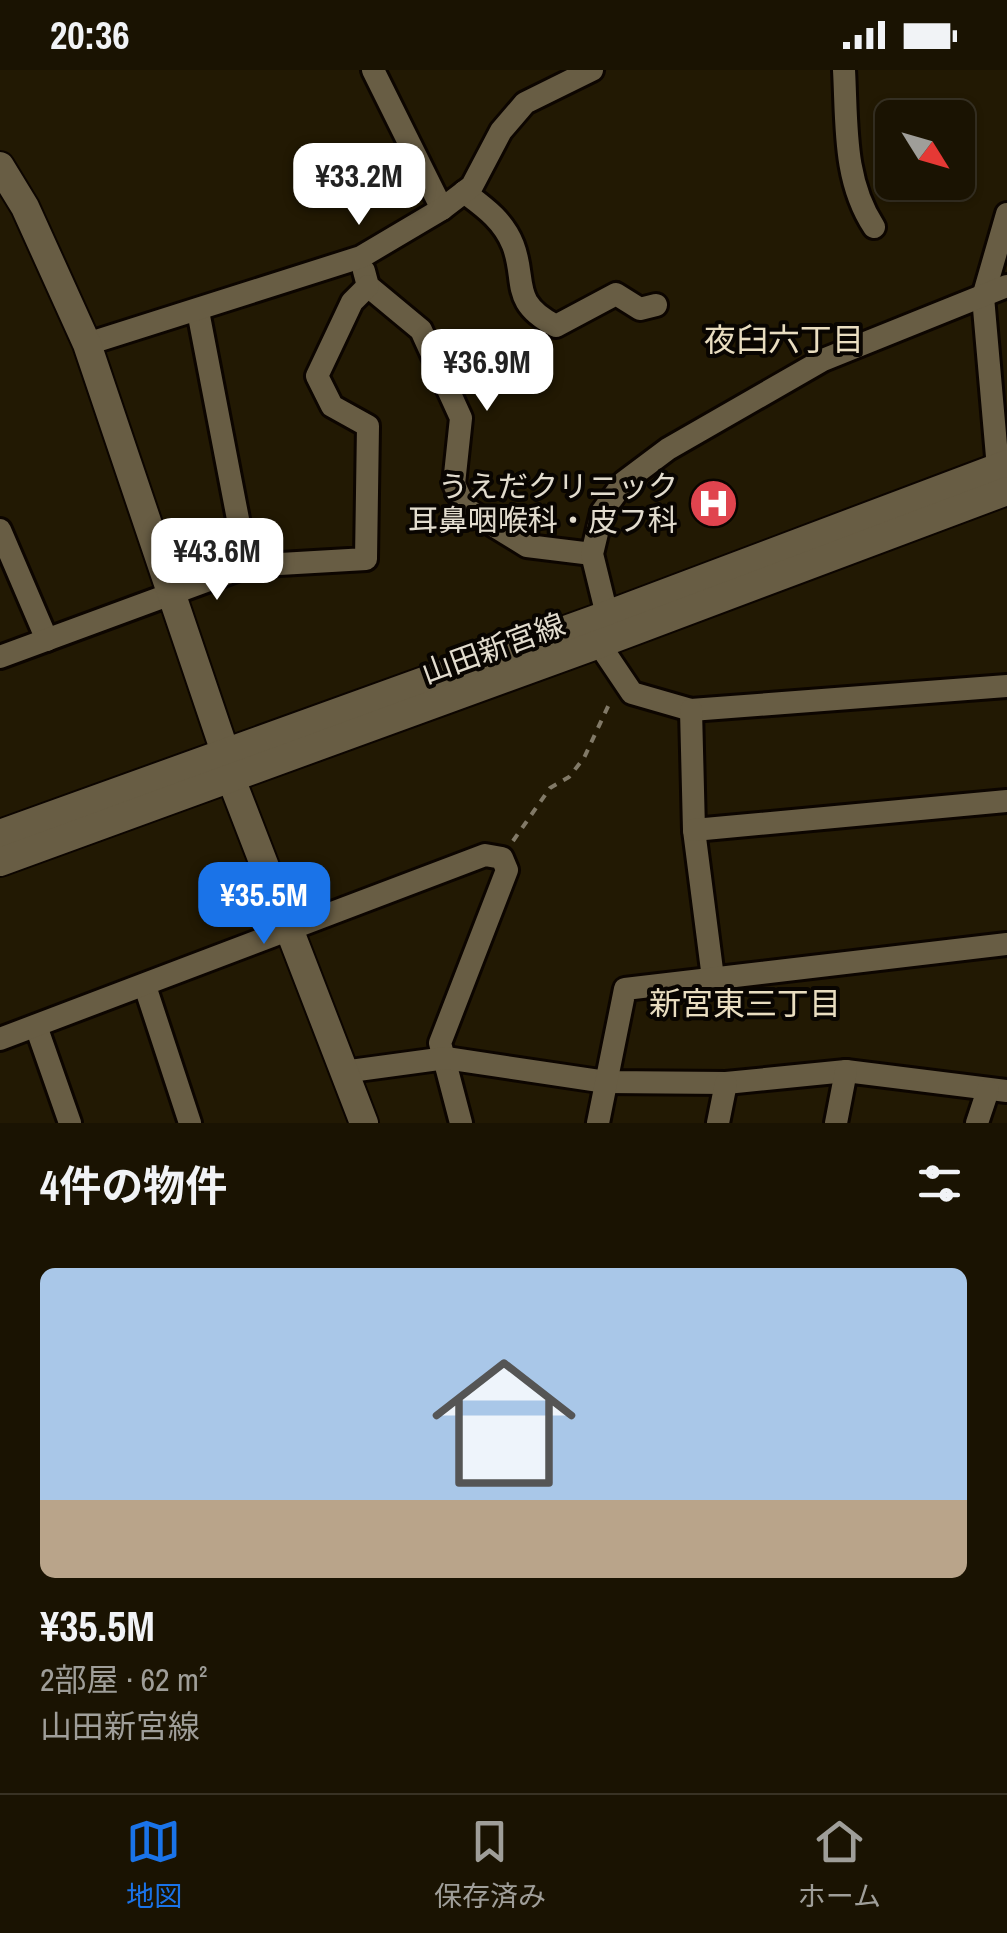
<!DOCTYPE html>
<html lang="ja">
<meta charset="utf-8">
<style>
body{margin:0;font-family:"Archivo Narrow","Noto Sans JP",sans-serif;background:#272011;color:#f1f3f6;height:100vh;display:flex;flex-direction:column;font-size:38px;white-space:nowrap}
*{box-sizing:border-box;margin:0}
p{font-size:32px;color:#9f9e99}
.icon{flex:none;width:55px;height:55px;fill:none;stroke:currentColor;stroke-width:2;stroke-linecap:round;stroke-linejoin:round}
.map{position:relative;height:1053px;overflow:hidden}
.panel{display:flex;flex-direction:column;background:#1a1302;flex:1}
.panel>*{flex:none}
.needle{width:65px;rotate:127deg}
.fabs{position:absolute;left:875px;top:30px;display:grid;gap:20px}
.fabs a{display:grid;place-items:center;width:100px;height:100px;border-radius:15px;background:#1a1302;box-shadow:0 2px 8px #0004,0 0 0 2px #383224;font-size:50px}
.price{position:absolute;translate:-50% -85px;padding:0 22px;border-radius:20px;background:#fff;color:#222;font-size:32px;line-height:65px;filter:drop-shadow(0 2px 5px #0008)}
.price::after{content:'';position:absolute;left:50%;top:60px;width:30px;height:22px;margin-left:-15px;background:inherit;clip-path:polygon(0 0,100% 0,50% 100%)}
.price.on{background:#1a73e8;color:#fff}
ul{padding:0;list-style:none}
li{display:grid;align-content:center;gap:20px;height:530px;padding:0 40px}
li span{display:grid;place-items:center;height:310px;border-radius:15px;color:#555}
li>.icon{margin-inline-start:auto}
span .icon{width:180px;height:180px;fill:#fffc;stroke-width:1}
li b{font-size:42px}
h2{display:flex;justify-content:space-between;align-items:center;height:120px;padding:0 40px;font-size:42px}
.status{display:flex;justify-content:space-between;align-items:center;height:70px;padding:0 50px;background:#1a1302;direction:ltr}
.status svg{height:28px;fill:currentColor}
.dock{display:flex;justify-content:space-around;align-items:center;height:140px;border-top:2px solid #383224;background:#1a1302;font-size:28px;color:#9f9e99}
.dock a{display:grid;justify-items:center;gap:5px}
.dock .on{color:#1a73e8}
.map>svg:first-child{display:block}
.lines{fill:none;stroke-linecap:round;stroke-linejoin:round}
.minor-casing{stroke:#0c0500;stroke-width:28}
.tertiary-casing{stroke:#0c0500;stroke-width:32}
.secondary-casing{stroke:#0c0500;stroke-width:32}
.path{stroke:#817967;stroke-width:4;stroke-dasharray:8 8;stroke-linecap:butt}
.minor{stroke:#685d44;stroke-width:22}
.tertiary{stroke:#685d44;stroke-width:28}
.secondary{stroke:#685d44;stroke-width:28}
.labels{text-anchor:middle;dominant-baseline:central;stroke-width:8;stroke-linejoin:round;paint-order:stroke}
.poi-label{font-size:30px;fill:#e2dcce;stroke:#090501;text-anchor:end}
.street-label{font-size:30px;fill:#e2dcce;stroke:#090501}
.neighbourhood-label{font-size:32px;fill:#e9ddc0;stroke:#090501}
</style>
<div class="status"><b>20:36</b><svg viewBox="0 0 49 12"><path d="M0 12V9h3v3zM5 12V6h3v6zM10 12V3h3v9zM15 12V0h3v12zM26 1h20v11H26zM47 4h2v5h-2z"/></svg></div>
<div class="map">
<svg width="1007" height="1053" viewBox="0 0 1007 1053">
<rect width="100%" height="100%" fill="#221903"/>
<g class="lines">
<defs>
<g id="minor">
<polyline points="373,0 442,139"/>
<path d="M844,0C847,54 843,110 874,157"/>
<path d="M464,122C484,137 503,150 513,175C527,211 509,232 556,256L616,224L640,239L656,235"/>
<polyline points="364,201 368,216 421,260 461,348 454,414 465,438 527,476 592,484"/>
<polyline points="198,241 247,496"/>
<polyline points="87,274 361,187 442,139 472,116 501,61 525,33 592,0"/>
<polyline points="998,398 983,227 1007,144"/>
<polyline points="0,460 47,570"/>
<polyline points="607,545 592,484 602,442 624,412 668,379 823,290 1007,216"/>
<polyline points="599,574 632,623 691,640 1007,616"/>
<polyline points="0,587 247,496 366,489 368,356 332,336 317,306 352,232 368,216"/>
<polyline points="691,640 694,760 713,908"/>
<polyline points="694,760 1007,731"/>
<polyline points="145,916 190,1053"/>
<polyline points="36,956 70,1053"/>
<polyline points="0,969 485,785 502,788 507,800 440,973 461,1053"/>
<polyline points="343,1002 446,988 606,1012 726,1013 846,1001 1007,1021"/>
<polyline points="598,1053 625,919 1007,874"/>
<polyline points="718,1053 726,1013"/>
<polyline points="836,1053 846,1001"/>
<polyline points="977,1053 988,1020"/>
</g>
<polyline id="tertiary" points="0,96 25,137 87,274 225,682 230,706 364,1053"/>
<g id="secondary">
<polyline points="0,764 607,545 1007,394"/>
<polyline points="0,792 599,574 1007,421"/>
</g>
</defs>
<use href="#minor" class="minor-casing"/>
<use href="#tertiary" class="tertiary-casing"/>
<use href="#secondary" class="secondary-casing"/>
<polyline class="path" points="513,771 550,718 569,707 584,688 611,630"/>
<use href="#minor" class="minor"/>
<use href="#tertiary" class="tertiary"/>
<use href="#secondary" class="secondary"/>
</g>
<defs>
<symbol id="hospital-disc" viewBox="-11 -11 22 22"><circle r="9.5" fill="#e0444e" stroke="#090501"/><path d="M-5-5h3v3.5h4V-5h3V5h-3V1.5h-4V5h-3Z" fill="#fff"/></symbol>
</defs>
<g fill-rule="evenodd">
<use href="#hospital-disc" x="686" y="406" width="55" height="55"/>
</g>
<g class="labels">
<g class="poi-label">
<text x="678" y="416">うえだクリニック<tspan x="678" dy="34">耳鼻咽喉科・皮フ科</tspan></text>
</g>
<g class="street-label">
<text transform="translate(493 578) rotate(-20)">山田新宮線</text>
</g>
<g class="neighbourhood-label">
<text x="784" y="269">夜臼六丁目</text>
<text x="745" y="933">新宮東三丁目</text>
</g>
</g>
</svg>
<div class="fabs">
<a><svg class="needle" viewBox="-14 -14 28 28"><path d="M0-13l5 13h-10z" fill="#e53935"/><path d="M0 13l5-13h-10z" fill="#9f9e99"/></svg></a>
</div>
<b class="price" style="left:359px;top:158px">¥33.2M</b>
<b class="price" style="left:487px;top:344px">¥36.9M</b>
<b class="price" style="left:217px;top:533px">¥43.6M</b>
<b class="price on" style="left:264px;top:877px">¥35.5M</b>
</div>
<section class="panel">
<h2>4件の物件<svg class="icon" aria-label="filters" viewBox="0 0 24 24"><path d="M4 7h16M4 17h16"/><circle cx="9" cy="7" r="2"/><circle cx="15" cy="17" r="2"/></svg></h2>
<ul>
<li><span style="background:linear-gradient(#a9c7e8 75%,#b9a48a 0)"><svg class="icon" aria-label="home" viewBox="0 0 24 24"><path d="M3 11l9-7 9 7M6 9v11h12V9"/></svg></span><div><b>¥35.5M</b><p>2部屋 · 62 m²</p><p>山田新宮線</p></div></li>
</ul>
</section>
<nav class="dock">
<a class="on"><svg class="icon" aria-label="map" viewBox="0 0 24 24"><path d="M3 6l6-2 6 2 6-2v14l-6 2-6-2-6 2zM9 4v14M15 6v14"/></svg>地図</a>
<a><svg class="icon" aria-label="saved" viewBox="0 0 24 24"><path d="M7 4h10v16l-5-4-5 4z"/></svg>保存済み</a>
<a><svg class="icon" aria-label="home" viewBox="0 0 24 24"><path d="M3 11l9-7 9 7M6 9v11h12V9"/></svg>ホーム</a>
</nav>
